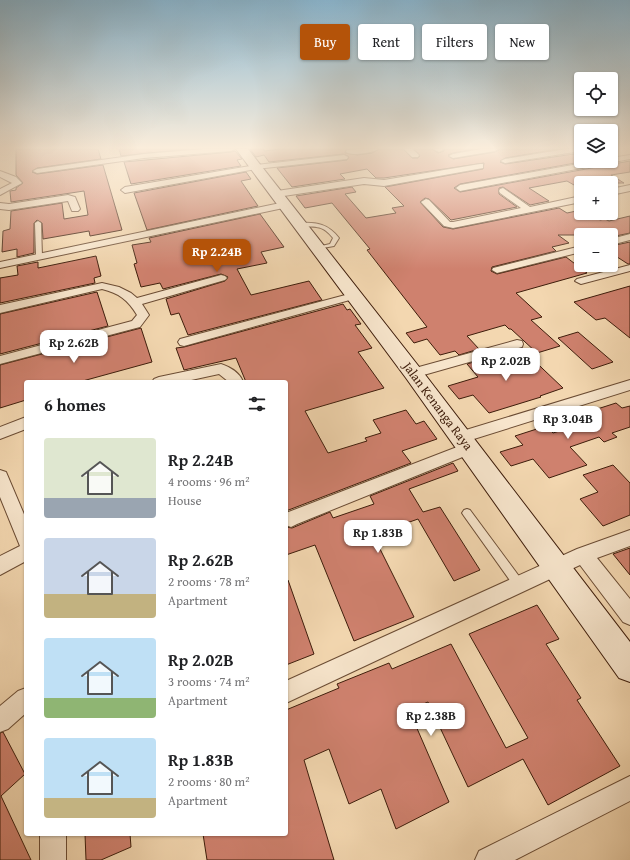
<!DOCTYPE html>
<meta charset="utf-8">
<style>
body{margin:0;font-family:"Gentium Book Plus",serif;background:#f6f6f6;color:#202124;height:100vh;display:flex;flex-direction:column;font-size:15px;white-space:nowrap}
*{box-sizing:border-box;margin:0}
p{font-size:13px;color:#757577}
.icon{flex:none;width:22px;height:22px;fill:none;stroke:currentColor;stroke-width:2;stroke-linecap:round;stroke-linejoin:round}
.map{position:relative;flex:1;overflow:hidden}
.sheet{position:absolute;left:24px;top:380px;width:264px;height:456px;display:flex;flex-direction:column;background:#fff;border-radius:4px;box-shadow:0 1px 3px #0004}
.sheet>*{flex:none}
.banner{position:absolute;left:300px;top:24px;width:270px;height:36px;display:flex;gap:8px}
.buttons{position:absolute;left:574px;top:72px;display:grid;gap:8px}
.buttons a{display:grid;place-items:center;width:44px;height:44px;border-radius:4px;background:#fff;box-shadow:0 1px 3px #0004;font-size:20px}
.price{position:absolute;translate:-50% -34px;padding:0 9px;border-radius:8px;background:#fff;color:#222;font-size:13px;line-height:26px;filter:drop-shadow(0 1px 2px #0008)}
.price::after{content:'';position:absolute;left:50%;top:24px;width:12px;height:9px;margin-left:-6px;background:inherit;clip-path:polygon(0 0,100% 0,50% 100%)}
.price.active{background:#b45309;color:#fff}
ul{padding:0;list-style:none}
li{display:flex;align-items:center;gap:12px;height:100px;padding:0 20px}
li span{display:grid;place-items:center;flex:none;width:112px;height:80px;border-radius:4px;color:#555}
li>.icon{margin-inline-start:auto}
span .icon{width:48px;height:48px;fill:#fffc;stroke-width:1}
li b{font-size:17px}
h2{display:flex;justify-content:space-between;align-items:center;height:48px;padding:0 20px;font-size:17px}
.tag{padding:0 14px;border-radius:4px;background:#fff;box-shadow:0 1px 3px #0004;font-size:14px;line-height:36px}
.tag.active{background:#b45309;color:#fff}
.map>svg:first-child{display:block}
.building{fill:#cf816e;stroke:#3e1d0b}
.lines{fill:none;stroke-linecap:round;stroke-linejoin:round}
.lane-casing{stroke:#6b4c34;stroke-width:2}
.street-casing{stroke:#6b4c34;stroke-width:2}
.secondary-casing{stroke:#3e1d0b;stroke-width:2}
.lane{fill:#f7e5cc;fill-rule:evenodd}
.street{fill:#f7e5cc;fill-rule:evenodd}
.secondary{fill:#f7e5cc;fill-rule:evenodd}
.labels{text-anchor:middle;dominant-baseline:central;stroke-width:3.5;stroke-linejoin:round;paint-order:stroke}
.street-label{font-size:13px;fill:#3e1d0b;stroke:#f7e5cc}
</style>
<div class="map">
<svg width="630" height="860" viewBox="0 0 630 860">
<rect width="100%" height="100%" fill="#f3d7b0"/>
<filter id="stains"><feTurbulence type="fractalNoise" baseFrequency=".005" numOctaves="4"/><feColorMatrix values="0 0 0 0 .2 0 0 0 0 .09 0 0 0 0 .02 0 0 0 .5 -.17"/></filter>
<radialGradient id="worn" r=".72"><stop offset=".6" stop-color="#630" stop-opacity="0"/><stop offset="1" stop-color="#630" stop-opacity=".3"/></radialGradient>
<g class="building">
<polygon points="16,149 98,149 101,159 37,168 32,172 37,174 103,165 122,230 90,236 89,231 43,239 42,223 37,220 34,223 34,253 17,257 17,249 2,252 3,231 10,229 11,211 62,203 64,219 88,215 84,191 11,202 10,191 16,190 16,188 23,183 16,175"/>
<polygon points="119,149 189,149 121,156"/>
<polygon points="250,149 264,149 264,151 280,149 346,149 345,153 357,155 372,153 379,149 403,149 412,158 418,158 420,156 414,149 432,149 438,153 444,151 444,149 474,149 453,153 448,155 453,159 495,152 500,149 558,149 505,158 500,162 505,164 581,153 581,161 586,161 460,184 454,188 460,192 630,161 630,172 611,175 624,183 581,183 581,189 567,181 529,188 549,201 530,205 503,187 499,188 499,194 517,207 451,220 429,199 425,198 420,202 443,227 453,229 559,208 567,213 581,210 581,213 589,213 600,220 605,219 609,221 630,216 630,233 611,237 611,235 558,235 569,243 552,247 556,251 492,267 491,271 497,274 566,257 587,273 516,293 542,317 531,320 560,346 537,353 511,329 509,329 505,325 467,336 479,349 459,355 455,351 440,355 427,339 414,343 406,333 427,327 367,250 370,249 332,203 305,208 296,196 352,187 356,192 345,194 366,218 396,213 392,208 404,206 385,187 483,169 484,163 384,178 376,178 367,169 340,174 345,179 292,187 277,168 347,160 349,157 344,154 269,162 264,155 256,157"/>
<polygon points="235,151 242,159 237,160 241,166 131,184 124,162 231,152"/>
<polygon points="246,172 251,179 241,181 258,206 147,230 134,193"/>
<polygon points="260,214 284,247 261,252 267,263 237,269 251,295 309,281 322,300 188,335 179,313 171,315 166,299 225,281 228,277 221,274 163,289 160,283 141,287 134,264 137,263 132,245 151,242 149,238"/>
<polygon points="630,242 630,264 628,264 611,253 611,246"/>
<polygon points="96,256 101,276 94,278 95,283 0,303 0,278 18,275 17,266 38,262 38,268 43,267"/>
<polygon points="630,286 630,338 605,318 596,320 574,302"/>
<polygon points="97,292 108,326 0,354 0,314"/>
<polygon points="343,304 347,310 350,309 361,324 355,325 372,348 358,352 384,388 305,411 328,453 367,441 365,438 381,433 373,420 406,410 416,424 424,421 437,439 402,451 411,463 286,511 286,382 246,382 236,358 184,370 176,348 184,347"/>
<polygon points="141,328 152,362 79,382 26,382 26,400 0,408 0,365"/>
<polygon points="578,332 613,362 592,369 558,338"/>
<polygon points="523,350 563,388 540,396 541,397 489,413 473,395 459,399 448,386 478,377 467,364 487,358 489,360"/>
<polygon points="616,403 622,408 630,406 630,427 612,433 617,437 604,442 599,437 570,447 587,465 549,478 533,459 511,466 500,452 523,445 515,436 546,426 553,433 585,423 575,412 588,408 591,411"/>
<polygon points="453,463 458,471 409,489 423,512 440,507 480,570 454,581 418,519 373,535 414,617 354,641 315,545 286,555 286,527 292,528 330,512 333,518 374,504 370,496"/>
<polygon points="613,465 630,483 630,515 603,526 580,499 598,492 583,475"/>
<polygon points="630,548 630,575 613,554"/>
<polygon points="288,580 314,654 286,665 286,581"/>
<polygon points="537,605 559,639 546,644 581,698 577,700 620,766 548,805 523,759 468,787 428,702 409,710 449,802 396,829 381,789 349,804 329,749 304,760 334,860 207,860 203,834 286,834 286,710 339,688 337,684 389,663 392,669 451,644 506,748 528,738 469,634"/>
<polygon points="3,732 25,774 1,796 31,860 0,860 0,733"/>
<polygon points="85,834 130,834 131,847 101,860 86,860"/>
</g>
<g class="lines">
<defs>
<g id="lane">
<polygon points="38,221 41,223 42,257 39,259 36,257 35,223"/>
<path d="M300,223C317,222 328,224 339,238L334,246L317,249V247L330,244L333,238C321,223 315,228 298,226V224Z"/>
<polygon points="467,509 470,510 524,583 525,586 524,589 520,591 516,589 464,516 462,513 464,510"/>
</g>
<g id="street">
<polygon points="205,149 235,149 231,151 144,158 37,173 33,171 37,169 144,154"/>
<path d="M357,149H378C372,153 352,156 346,152L347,150Z"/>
<polygon points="404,149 412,149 419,155 418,157 412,157"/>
<polygon points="433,149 442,149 443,150 439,152"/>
<polygon points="482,149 499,149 495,151 453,158 449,156 453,154"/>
<polygon points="566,149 581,149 581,151 505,163 501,161 505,159"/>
<polygon points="344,155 348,157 347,159 256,169 125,193 121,190 125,187 256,165"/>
<polygon points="630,155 630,159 460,191 456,188 460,185 595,161 611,161 611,158"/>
<polygon points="480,164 483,164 483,168 384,186 364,184 277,197 273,194 277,191 364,178 384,180"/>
<polygon points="0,171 16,177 22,183 0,195 0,189 12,183 0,177"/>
<polygon points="630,185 630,191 611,195 611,189"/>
<polygon points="503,188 530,207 581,196 581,202 453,228 444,226 421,202 426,199 429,200 450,222 453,222 521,208 500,193 499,191 500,189"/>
<polygon points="68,195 75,197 80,209 78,211 72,211 68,201 9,210 0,209 0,203 9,204"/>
<polygon points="285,202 288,203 290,205 288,207 0,268 0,262"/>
<polygon points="630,234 630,240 611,245 611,239"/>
<polygon points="581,246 581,252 497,273 492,270 493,268"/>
<polygon points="630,265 630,271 581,284 575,281 577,279"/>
<path d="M221,275L225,276L227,278L225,280L142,304L149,315L140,327L0,364V356L132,321L137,315C128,300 119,293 102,289L0,313V305L102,283L119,287L131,293L137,298Z"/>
<polygon points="353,293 357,294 359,296 357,298 184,346 180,345 178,342 180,339"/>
<polygon points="517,340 522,341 523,344 522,347 413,378 408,376 406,373 408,370"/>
<path d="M221,364C230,367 240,373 243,382H229L219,374L182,382H152L154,379L159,377Z"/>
<polygon points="630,380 630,390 461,443 456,441 453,437 456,433"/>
<polygon points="26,417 26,429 0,439 0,427"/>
<polygon points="470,442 475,444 478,448 475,452 297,524 291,527 286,525 286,513"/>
<polygon points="0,470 6,472 26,519 26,561 0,575 0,556 20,546 0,497"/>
<polygon points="630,530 630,546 597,558 630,599 630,625 623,622 580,565 286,703 286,681 577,549"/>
<polygon points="26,688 26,713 8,729 0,732 0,706 18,691"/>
<polygon points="630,776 630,801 515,860 475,860 479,851"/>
<rect x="40" y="834" width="26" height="26"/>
</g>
<polygon id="secondary" points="236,149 248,149 420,368 630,642 630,682 619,678 406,378"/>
</defs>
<use href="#lane" class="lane-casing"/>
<use href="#street" class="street-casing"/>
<use href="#secondary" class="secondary-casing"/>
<use href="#lane" class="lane"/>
<use href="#street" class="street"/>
<use href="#secondary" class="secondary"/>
</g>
<linearGradient id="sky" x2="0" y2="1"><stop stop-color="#89b6d0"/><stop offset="0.55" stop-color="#faeddb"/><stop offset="1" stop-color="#faeddb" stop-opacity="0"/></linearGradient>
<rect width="630" height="269" fill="url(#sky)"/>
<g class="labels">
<g class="street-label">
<text transform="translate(438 406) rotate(53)">Jalan Kenanga Raya</text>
</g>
</g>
<rect width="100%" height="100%" filter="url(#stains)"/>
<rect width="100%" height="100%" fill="url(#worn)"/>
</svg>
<div class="buttons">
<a><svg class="icon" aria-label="locate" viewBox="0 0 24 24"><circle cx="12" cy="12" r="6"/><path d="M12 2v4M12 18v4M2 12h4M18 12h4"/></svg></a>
<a><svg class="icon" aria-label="layers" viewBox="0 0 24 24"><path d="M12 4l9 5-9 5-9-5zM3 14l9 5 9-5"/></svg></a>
<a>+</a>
<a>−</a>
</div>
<b class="price active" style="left:217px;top:273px">Rp 2.24B</b>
<b class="price" style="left:74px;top:364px">Rp 2.62B</b>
<b class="price" style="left:506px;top:382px">Rp 2.02B</b>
<b class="price" style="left:568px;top:440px">Rp 3.04B</b>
<b class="price" style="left:378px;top:554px">Rp 1.83B</b>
<b class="price" style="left:431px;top:737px">Rp 2.38B</b>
<div class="banner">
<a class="tag active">Buy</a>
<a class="tag">Rent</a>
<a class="tag">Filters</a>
<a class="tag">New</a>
</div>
<section class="sheet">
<h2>6 homes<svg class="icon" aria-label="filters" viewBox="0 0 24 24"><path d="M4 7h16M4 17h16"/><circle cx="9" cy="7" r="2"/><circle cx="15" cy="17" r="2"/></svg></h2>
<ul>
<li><span style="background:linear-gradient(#dfe7d0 75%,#9aa5b1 0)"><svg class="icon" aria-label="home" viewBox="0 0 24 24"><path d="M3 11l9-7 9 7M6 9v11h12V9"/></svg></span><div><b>Rp 2.24B</b><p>4 rooms · 96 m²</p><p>House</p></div></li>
<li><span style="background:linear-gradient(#c9d6e8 70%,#c2b280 0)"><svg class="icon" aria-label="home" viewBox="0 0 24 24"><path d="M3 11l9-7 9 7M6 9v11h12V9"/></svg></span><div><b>Rp 2.62B</b><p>2 rooms · 78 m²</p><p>Apartment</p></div></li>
<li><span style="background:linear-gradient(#bfe0f5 75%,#8fb573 0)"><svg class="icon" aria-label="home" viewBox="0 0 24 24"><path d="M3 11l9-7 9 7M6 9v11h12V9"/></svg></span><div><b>Rp 2.02B</b><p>3 rooms · 74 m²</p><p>Apartment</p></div></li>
<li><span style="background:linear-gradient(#bfe0f5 75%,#c2b280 0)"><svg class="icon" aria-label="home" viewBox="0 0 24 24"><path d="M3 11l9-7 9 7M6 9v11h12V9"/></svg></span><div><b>Rp 1.83B</b><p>2 rooms · 80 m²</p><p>Apartment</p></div></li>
</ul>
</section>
</div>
